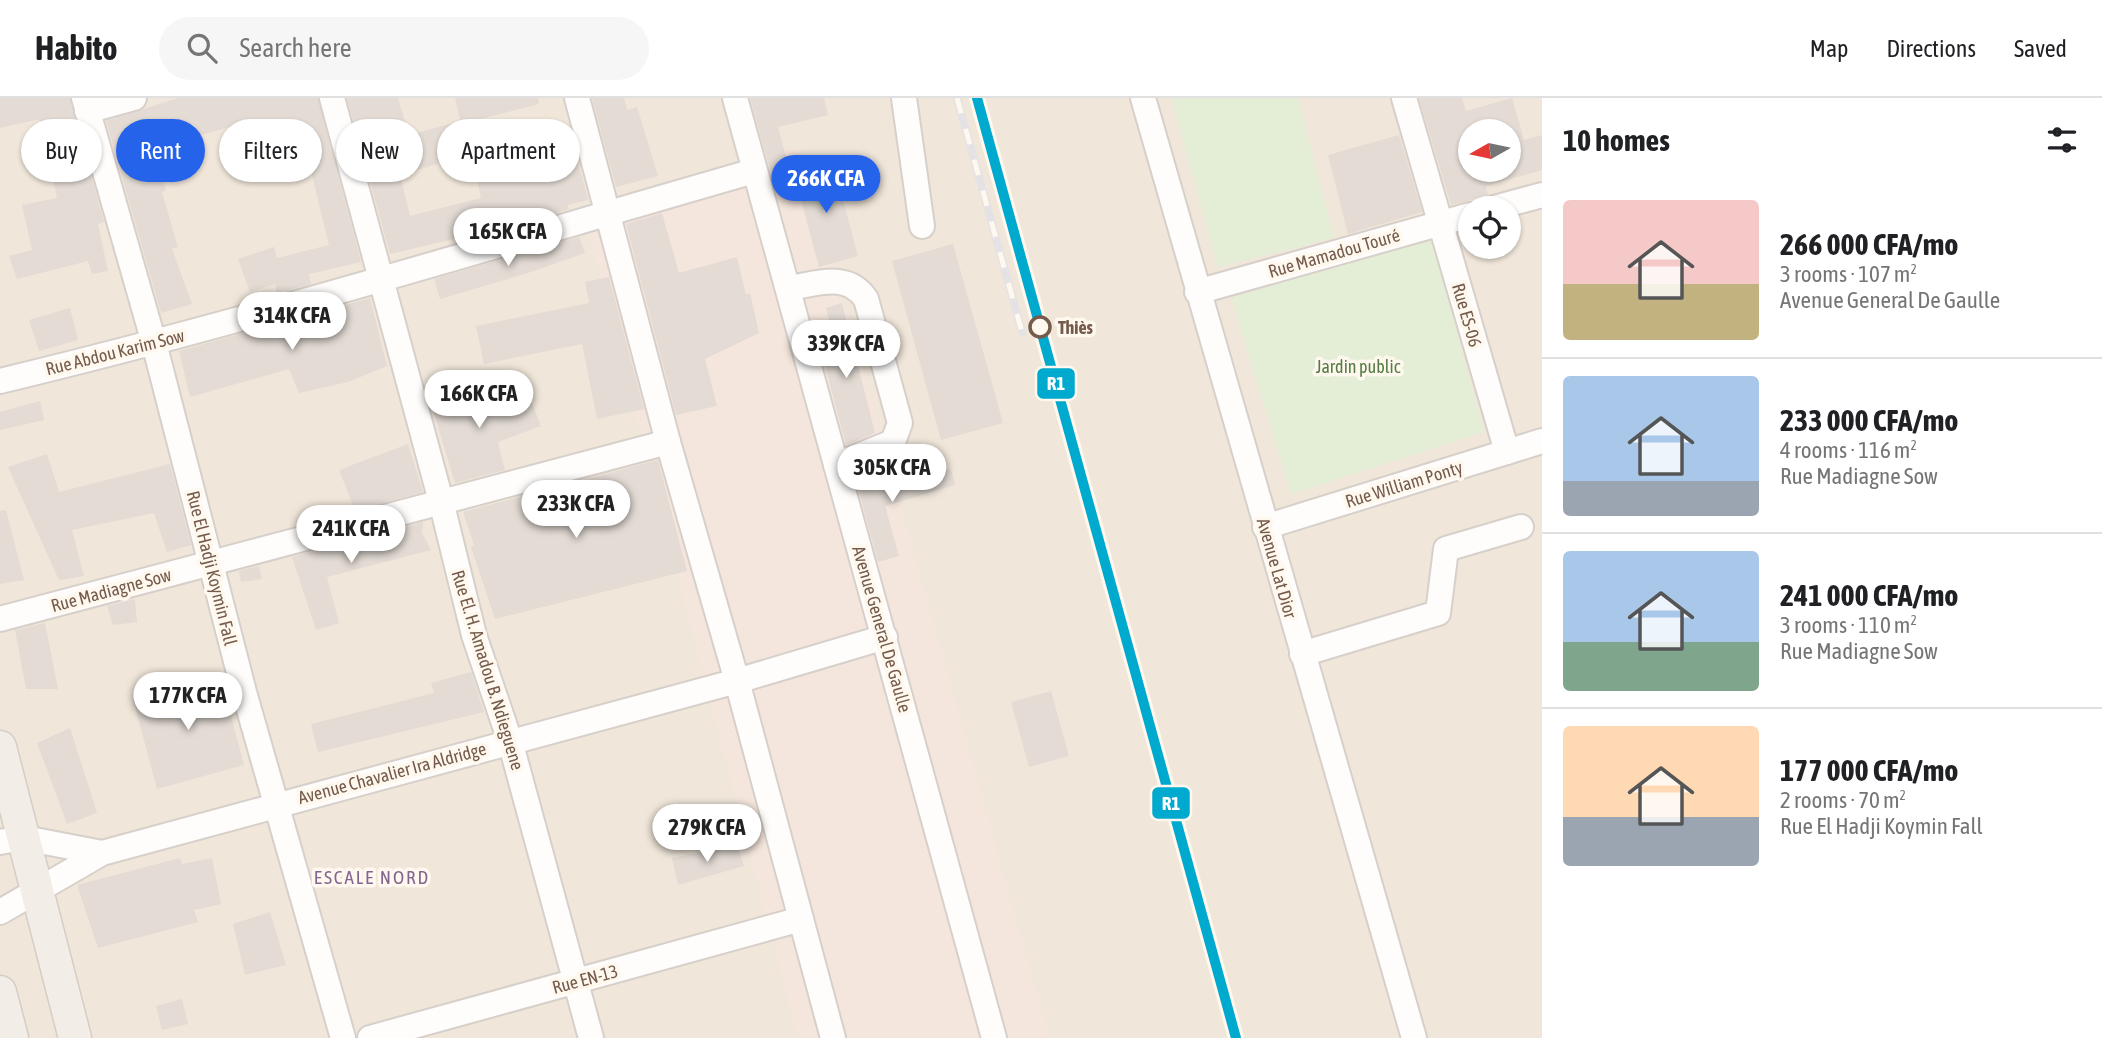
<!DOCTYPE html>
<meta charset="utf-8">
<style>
body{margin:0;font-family:"Asap Condensed",sans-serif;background:#f6f6f6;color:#202124;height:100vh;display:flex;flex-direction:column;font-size:26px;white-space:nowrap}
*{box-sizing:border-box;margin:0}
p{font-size:23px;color:#757577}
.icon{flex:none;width:38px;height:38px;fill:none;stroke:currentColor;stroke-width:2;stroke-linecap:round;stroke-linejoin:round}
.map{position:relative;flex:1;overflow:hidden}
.panel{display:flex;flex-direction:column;background:#fff;width:560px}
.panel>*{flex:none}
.guide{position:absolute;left:21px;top:21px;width:665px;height:63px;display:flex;gap:14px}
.needle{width:46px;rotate:261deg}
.controls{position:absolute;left:1458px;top:21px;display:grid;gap:14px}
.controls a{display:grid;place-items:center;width:63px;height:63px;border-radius:50%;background:#fff;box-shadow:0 2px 5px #0004;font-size:35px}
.price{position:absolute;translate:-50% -60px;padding:0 16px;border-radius:24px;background:#fff;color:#222;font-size:23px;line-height:46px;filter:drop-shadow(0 2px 4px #0008)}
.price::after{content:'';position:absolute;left:50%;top:42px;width:21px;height:16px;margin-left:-10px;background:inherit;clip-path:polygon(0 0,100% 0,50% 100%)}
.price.on{background:#2563eb;color:#fff}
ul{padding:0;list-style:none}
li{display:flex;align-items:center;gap:21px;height:175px;padding:0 21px}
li+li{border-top:2px solid #e0e0e0}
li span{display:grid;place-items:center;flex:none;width:196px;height:140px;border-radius:7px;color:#555}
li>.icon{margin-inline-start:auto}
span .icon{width:84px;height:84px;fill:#fffc;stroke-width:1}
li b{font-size:30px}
h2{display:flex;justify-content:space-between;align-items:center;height:84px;padding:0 21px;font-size:30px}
.chip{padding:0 24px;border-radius:32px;background:#fff;box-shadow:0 2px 5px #0004;font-size:24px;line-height:63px}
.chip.on{background:#2563eb;color:#fff}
header{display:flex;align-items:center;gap:42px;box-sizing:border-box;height:98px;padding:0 35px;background:#fff;border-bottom:2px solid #e0e0e0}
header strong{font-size:33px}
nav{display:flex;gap:38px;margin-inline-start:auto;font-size:24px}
.search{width:490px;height:63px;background:#f6f6f6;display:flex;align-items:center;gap:18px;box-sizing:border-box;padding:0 24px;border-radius:38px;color:#757577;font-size:26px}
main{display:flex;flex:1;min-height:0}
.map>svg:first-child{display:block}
.residential{fill:#f0e6da;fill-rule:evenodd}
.commercial{fill:#f5e6dd}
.green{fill:#e4eed7}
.building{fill:#e3dbd4;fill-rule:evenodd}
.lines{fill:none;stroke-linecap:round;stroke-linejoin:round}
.minor-casing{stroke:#d7d0ca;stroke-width:28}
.major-casing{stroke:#d5cdc6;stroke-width:35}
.minor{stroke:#fefdfc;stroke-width:24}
.major{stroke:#f2ede6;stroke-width:32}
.rail-casing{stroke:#e5e2e5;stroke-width:8}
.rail{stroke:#fef8ee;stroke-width:5;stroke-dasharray:16;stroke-linecap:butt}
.rail-1-casing{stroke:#fef8ee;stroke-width:16}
.rail-1{stroke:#00a9ce;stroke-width:10}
.stop-dot{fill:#fef8ee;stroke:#755b4c;stroke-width:3.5}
.labels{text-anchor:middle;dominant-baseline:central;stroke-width:7;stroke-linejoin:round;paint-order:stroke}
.street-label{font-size:18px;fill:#755b4c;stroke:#fef8ee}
.stop-label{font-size:18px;font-weight:bold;fill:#755b4c;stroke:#fef8ee;text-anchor:start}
.park-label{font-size:18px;fill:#547b44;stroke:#fef8ee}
.neighbourhood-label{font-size:19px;letter-spacing:2px;fill:#826591;stroke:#fef8ee}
.line-badge{stroke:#fef8ee;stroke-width:2.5}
.badge-label{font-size:19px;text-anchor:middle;font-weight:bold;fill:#fff}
</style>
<header>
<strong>Habito</strong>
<div class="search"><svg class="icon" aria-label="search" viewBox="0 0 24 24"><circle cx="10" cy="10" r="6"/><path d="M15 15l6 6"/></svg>Search here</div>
<nav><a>Map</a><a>Directions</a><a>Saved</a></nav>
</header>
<main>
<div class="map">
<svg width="1542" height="940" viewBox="0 0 1542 940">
<rect width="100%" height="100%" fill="#f7f3ec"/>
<path class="residential" d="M0,0H1542V940H0ZM1470,33H1508V72H1470ZM1470,110H1508V149H1470Z"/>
<polygon class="commercial" points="800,47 1049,940 798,940 582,110"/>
<g class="green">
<polygon points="1171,0 1298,0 1334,140 1218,169"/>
<polygon points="1431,139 1484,334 1291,396 1231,200"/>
</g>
<g class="building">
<polygon points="0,0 70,0 104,124 98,126 108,173 92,176 88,163 17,181 9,158 32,152 22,107 57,100 40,21 0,30"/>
<polygon points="178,0 318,0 361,164 309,176 311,186 280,194 277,195 275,186 250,194 238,161 274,149 277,160 329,147 309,65 294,69 285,35 242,46 237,27 168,46 172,61 159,64 166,93 162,94 178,149 172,151 192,206 161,215 106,23"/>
<polygon points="347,0 398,0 409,37 453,25 463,58 400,77 410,118 481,100 473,61 504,54 505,61 574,46 588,102 567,107 569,111 464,142 462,139 390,156"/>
<polygon points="455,0 538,0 539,6 461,26"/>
<polygon points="592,0 624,0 627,12 637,9 658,78 616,89"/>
<polygon points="750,0 824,0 828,17 778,29 793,85 775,90"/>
<path d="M1419,0H1462L1466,13L1512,0L1524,42L1542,37V72L1486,88L1488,97L1451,107ZM1470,33H1508V72H1470Z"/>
<polygon points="1399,37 1422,114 1348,136 1328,57"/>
<polygon points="833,64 858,158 819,169 794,75"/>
<polygon points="662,115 679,175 737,159 746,197 750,195 759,235 705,261 717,308 676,317 626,126"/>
<polygon points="579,139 585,155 531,174 440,201 434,181"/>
<polygon points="953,146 1003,325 941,342 892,163"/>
<polygon points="609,179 644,311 597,321 582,246 484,266 476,228 589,205 585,184"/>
<polygon points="370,200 387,268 348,284 299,295 289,271 190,299 179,253 315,215 316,222 342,208"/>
<polygon points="842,205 875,335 846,347 820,249 835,245 826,210"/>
<polygon points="70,210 78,242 39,253 29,222"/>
<polygon points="461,287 468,305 488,301 489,306 529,298 541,328 498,344 505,372 455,385 428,296"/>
<polygon points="40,303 44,322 0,332 0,314"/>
<polygon points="408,346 423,394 355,412 339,372"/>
<polygon points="47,356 59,394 170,366 191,447 167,454 154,415 72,432 84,478 59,482 8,369"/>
<polygon points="658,362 687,473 495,521 471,449 474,447 463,414"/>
<polygon points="873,368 880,391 951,371 955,387 885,408 899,458 878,464 854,376"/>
<polygon points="6,412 24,482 0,486 0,413"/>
<polygon points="423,424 422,435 431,452 327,479 339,525 316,532 292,459"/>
<polygon points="259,468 262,481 241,484 239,473"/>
<polygon points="135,501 137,524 113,527 107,508"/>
<polygon points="45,525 58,591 26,591 15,532"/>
<polygon points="471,574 484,614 318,654 311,626 434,595 431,585"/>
<polygon points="220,577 244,667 157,691 133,601"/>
<polygon points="1051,593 1069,658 1029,669 1011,604"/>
<polygon points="70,630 97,715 67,726 37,645"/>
<polygon points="737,747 744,768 678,787 672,760"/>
<polygon points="180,760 182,766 212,760 221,806 194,812 198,824 98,850 77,787"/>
<polygon points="270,814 286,867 245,877 233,826"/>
<polygon points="182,901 188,926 162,932 156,908"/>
</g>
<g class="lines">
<defs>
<g id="minor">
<polyline points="84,0 154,245 244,594 343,940"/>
<polyline points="332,0 441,403 474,537 510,643 591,940"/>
<polyline points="577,0 668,344 737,583 833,940"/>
<polyline points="735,0 994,940"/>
<polyline points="904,0 922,128"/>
<polyline points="1143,0 1414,940"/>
<polyline points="1404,0 1507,354"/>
<polyline points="87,13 134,0"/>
<polyline points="1494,110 1542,97"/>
<path d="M788,190C817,186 847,173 866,201L900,325L893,344L836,367"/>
<polyline points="1197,194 1470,117"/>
<path d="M0,283C254,222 503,145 754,73"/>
<polyline points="1265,429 1542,343"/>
<polyline points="0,521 668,344"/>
<polyline points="1302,556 1438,515 1446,451 1521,429"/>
<polyline points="0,744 24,740 102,755"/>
<polyline points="0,814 102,755 737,583 885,539"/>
<polyline points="370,940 801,821"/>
</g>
<g id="major">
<polyline points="0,649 75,940"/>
<polyline points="0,894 12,940"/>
</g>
</defs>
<use href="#minor" class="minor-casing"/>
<use href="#major" class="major-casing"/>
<use href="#minor" class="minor"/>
<use href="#major" class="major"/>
<defs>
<g id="rail">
<polyline points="957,0 1022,234"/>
<polyline points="977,0 1236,940"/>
</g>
</defs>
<use href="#rail" class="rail-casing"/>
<use href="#rail" class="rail"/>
<defs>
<polyline id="rail-1" points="977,0 1236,940"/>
</defs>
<use href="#rail-1" class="rail-1-casing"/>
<use href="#rail-1" class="rail-1"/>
</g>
<circle class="stop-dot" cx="1040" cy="229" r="10"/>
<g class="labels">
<g class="street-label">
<text transform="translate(1334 155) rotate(-16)">Rue Mamadou Touré</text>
<text transform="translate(1467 217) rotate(74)">Rue ES-06</text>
<text transform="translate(115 254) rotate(-14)">Rue Abdou Karim Sow</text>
<text transform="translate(1404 386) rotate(-17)">Rue William Ponty</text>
<text transform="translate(212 470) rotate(76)">Rue El Hadji Koymin Fall</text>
<text transform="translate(1277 470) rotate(74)">Avenue Lat Dior</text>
<text transform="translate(111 492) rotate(-15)">Rue Madiagne Sow</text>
<text transform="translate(882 531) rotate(74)">Avenue General De Gaulle</text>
<text transform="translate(488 572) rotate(73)">Rue El. H. Amadou B. Ndieguene</text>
<text transform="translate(392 675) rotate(-15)">Avenue Chavalier Ira Aldridge</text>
<text transform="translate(585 881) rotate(-15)">Rue EN-13</text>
</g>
<g class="stop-label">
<text x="1058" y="229">Thiès</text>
</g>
<g class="park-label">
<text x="1358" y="268">Jardin public</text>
</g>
<g class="neighbourhood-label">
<text x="372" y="779">ESCALE NORD</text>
</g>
</g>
<g class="line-badge">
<rect x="1036" y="269" width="40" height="33" rx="7" fill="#00a9ce"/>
<rect x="1151" y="688" width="40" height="34" rx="7" fill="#00a9ce"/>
</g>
<g class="badge-label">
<text x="1056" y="292">R1</text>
<text x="1171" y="712">R1</text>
</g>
</svg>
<div class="controls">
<a><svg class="needle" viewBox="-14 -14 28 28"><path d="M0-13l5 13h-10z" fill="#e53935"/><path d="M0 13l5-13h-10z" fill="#757577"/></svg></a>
<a><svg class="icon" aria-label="locate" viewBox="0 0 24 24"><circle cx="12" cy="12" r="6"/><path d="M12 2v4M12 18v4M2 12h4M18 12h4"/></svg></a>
</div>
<b class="price on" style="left:826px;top:117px">266K CFA</b>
<b class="price" style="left:508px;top:170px">165K CFA</b>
<b class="price" style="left:292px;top:254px">314K CFA</b>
<b class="price" style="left:846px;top:282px">339K CFA</b>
<b class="price" style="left:479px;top:332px">166K CFA</b>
<b class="price" style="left:892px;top:406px">305K CFA</b>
<b class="price" style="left:576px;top:442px">233K CFA</b>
<b class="price" style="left:351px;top:467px">241K CFA</b>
<b class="price" style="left:188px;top:634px">177K CFA</b>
<b class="price" style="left:707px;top:766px">279K CFA</b>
<div class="guide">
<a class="chip">Buy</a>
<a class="chip on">Rent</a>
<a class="chip">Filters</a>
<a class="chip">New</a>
<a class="chip">Apartment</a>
</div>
</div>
<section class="panel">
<h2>10 homes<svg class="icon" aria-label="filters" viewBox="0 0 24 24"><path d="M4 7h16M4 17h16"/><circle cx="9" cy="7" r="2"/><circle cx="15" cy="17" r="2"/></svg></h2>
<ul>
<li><span style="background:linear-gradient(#f6c9c9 60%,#c2b280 0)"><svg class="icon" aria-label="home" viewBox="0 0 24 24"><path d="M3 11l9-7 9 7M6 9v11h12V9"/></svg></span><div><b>266 000 CFA/mo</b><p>3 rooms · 107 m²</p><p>Avenue General De Gaulle</p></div></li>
<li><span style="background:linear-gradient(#a9c7e8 75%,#9aa5b1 0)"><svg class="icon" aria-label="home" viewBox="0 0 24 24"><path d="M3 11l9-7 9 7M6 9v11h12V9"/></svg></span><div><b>233 000 CFA/mo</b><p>4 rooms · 116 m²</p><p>Rue Madiagne Sow</p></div></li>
<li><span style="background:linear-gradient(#a9c7e8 65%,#7fa58c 0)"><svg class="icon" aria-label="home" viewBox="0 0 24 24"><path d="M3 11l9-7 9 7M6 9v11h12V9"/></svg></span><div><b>241 000 CFA/mo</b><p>3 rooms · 110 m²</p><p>Rue Madiagne Sow</p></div></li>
<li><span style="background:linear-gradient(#ffd9b3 65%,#9aa5b1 0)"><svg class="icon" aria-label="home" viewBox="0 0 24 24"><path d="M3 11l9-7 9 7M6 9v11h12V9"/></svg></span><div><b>177 000 CFA/mo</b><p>2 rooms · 70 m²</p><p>Rue El Hadji Koymin Fall</p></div></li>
</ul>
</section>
</main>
